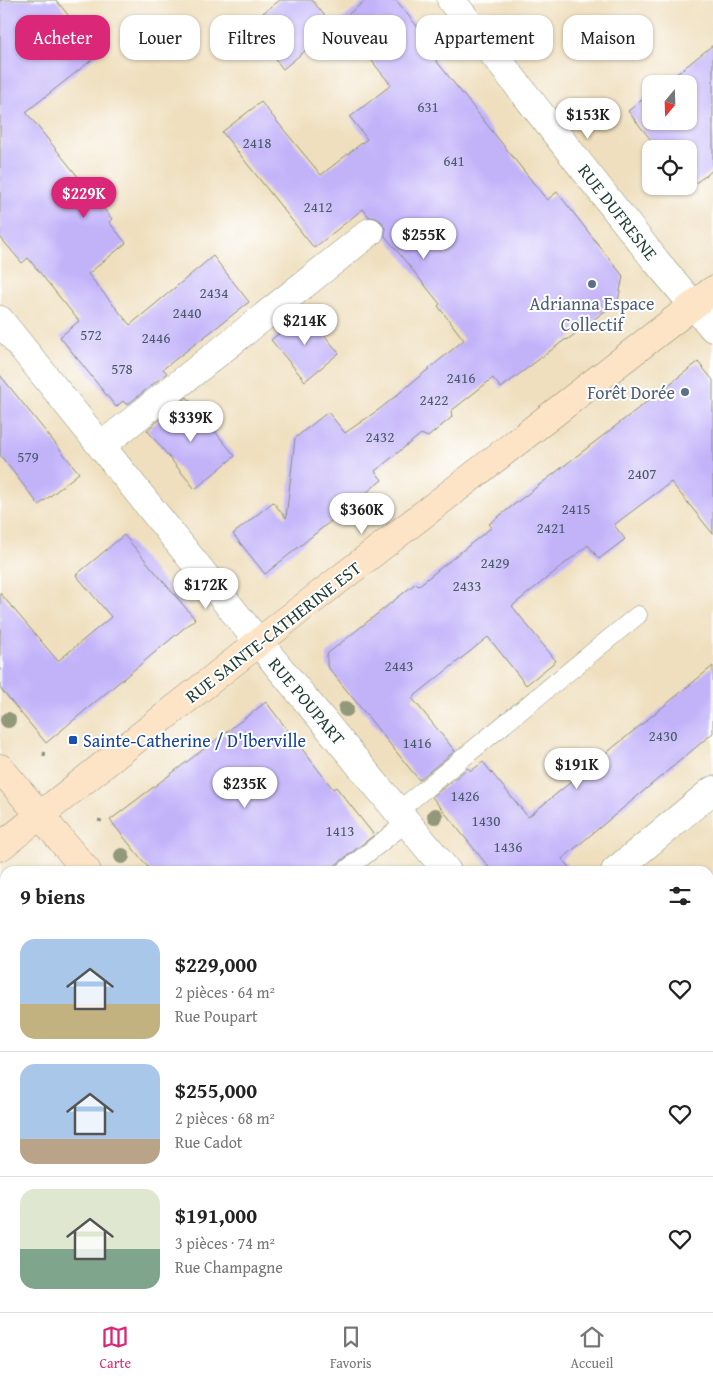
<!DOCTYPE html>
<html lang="fr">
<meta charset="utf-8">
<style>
body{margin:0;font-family:"Gentium Book Plus",serif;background:#f2f2f2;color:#222;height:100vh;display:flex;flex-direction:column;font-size:19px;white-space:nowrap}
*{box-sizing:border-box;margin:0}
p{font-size:16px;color:#767676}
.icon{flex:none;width:28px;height:28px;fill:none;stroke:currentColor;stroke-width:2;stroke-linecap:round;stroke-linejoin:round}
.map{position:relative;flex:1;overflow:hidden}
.details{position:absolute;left:0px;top:866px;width:714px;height:446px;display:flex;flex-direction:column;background:#fff;border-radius:15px 15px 0 0;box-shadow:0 1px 4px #0004}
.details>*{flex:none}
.guide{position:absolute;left:15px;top:15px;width:684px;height:45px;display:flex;gap:10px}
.needle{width:32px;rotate:199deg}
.fabs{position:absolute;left:642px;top:75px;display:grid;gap:10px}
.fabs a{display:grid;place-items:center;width:55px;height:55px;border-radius:10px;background:#fff;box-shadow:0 1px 4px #0004;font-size:25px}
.price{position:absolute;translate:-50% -42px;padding:0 11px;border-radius:18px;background:#fff;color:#222;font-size:16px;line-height:32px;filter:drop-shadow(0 1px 2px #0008)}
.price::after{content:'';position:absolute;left:50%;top:30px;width:15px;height:11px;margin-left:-8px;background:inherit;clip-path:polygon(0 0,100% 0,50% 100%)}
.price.active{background:#db2777;color:#fff}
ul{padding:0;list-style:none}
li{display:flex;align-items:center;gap:15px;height:125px;padding:0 20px}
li+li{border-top:1px solid #e0e0e0}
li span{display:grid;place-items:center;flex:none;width:140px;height:100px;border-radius:15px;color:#555}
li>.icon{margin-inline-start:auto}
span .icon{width:60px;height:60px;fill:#fffc;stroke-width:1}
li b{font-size:21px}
h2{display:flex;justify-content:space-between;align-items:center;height:60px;padding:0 20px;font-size:21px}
.chip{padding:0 18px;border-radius:15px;background:#fff;box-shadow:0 1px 4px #0004;font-size:18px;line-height:45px}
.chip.active{background:#db2777;color:#fff}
.dock{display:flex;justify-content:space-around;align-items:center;height:70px;border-top:1px solid #e0e0e0;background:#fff;font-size:14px;color:#767676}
.dock a{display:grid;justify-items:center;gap:2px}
.dock .active{color:#db2777}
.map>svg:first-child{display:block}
.building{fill:#c2b3f9}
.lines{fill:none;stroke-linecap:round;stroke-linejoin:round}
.lane-casing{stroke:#878e79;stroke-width:19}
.street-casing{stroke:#878e79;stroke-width:29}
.secondary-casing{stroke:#878e79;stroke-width:29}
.path{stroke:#878e79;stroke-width:3;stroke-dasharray:4 4;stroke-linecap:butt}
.lane{stroke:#fff;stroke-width:18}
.street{stroke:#fff;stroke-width:28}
.secondary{stroke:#fee4c6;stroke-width:28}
.tree{fill:#92997a}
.service-dot{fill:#5c6f8a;stroke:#fff;stroke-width:2}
.transit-dot{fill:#1a4fb4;stroke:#fff;stroke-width:2}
.labels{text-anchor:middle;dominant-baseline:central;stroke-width:4;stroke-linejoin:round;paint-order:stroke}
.number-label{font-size:15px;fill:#485a65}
.street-label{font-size:18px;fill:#1f3d34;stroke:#fff}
.service-label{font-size:18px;fill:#4e5e75;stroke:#fff}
.transit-label{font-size:18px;fill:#164399;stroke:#fff;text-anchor:start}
</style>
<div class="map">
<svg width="713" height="1312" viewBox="0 0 713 1312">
<rect width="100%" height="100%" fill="#fff"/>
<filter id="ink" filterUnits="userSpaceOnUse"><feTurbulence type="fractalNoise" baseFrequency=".02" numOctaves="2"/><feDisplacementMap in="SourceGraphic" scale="10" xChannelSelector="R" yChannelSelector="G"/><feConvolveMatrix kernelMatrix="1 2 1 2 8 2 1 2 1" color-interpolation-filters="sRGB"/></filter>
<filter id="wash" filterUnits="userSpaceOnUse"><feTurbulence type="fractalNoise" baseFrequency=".0096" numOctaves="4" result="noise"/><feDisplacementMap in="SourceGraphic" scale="20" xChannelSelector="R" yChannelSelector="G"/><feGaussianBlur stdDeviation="1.12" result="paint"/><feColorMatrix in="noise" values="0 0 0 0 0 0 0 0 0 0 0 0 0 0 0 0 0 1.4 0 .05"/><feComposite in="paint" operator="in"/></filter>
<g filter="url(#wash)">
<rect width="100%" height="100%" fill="#efdfbe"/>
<g id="blocks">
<g class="building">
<polygon points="0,0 56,0 99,54 26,112 112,219 109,222 126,243 88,274 130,325 213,256 249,302 163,369 167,373 127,405 123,401 116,407 60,337 79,321 28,258 22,263 0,237"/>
<polygon points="280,0 312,0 334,27 283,69 262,42 276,30 263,13"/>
<polygon points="366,0 396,0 436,50 430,53 547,200 557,192 623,276 618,301 567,340 566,339 501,388 493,378 451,411 452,417 428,437 421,434 375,471 382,480 265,574 233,534 273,502 286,518 295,438 328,412 345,433 381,408 464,340 438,306 440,304 385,236 385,229 382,222 376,218 369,217 363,209 314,248 222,132 261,102 321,175 367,139 350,117 391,85 340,21"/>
<polygon points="713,45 713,170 689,188 688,186 689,149 658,149 628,111 651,93 651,121 689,121 689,84 664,84"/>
<polygon points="305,312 339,353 305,381 271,340"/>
<polygon points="698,362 713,380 713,534 671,482 614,525 625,539 599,559 588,545 512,606 556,661 526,685 488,637 412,698 455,751 419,780 327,666 327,654 416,583 418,586 492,527 489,524"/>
<polygon points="0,375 79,473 39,505 0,455"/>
<polygon points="187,397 235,456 195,489 147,430"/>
<polygon points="124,535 195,619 46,743 0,688 0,593 58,661 111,617 76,575"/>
<polygon points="713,666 713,733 562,859 572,871 492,871 432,797 468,768 471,771 483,762 528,817"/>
<polygon points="266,702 333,789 336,787 374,835 328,871 151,871 110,820"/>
</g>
</g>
</g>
<g filter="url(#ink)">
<use href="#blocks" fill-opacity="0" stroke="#878e79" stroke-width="1"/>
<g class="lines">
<defs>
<g id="lane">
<polyline points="398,811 638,615"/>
<polyline points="345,871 407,822"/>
<polyline points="182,1308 186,1312"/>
</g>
<g id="street">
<polyline points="451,0 656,261 713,328"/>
<polyline points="0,320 259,643 447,871"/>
<polyline points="101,446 370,232"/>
<polyline points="615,871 713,790"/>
<polyline points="709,953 713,959"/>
<polyline points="0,1154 5,1150"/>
<polyline points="291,1312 296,1308"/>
</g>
<g id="secondary">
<polyline points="0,768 87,871"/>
<polyline points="0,847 283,623 713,290"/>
<polyline points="709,1249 713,1246"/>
<polyline points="451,1308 455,1312"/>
<polyline points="631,1312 637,1308"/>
</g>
</defs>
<use href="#lane" class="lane-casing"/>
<use href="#street" class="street-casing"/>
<use href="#secondary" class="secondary-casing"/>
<g class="path">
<polyline points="44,756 45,749"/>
<polyline points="98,820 105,822"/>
<polyline points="709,1207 713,1204"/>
<polyline points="577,1312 583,1308"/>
</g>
<use href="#lane" class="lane"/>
<use href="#street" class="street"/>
<use href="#secondary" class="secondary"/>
</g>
<g class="tree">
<circle cx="346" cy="709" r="8"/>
<circle cx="8" cy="720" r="8"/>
<circle cx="435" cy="816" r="8"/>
<circle cx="122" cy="856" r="8"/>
</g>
</g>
<g class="service-dot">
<circle cx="592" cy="284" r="5"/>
<circle cx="685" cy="392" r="5"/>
</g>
<rect class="transit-dot" x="68" y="735" width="10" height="10" rx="2.5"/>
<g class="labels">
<g class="number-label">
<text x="428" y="106">631</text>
<text x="257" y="142">2418</text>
<text x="454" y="160">641</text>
<text x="318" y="206">2412</text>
<text x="214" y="292">2434</text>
<text x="187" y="312">2440</text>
<text x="91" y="334">572</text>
<text x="156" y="337">2446</text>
<text x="122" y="368">578</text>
<text x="461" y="377">2416</text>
<text x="434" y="399">2422</text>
<text x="380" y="436">2432</text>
<text x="28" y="456">579</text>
<text x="642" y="473">2407</text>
<text x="576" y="508">2415</text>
<text x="551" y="527">2421</text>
<text x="495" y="562">2429</text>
<text x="467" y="585">2433</text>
<text x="399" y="665">2443</text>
<text x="663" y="735">2430</text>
<text x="417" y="742">1416</text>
<text x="465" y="795">1426</text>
<text x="486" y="820">1430</text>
<text x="340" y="830">1413</text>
<text x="508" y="846">1436</text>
</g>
<g class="street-label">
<text transform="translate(618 212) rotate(52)">RUE DUFRESNE</text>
<text transform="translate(273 632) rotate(-38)">RUE SAINTE-CATHERINE EST</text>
<text transform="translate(307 701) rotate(50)">RUE POUPART</text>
</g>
<g class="service-label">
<text x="592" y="303">Adrianna Espace<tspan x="592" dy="21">Collectif</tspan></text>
<text x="675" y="392" text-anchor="end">Forêt Dorée</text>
</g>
<g class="transit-label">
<text x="83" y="740">Sainte-Catherine / D'Iberville</text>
</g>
</g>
</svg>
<div class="fabs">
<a><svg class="needle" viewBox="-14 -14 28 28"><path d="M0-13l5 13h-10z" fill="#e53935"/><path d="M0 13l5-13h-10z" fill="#767676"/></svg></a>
<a><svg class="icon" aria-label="locate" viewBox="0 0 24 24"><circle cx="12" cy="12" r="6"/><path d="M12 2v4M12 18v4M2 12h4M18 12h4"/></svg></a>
</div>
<b class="price" style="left:588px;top:140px">$153K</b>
<b class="price active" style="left:84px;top:219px">$229K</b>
<b class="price" style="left:424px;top:260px">$255K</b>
<b class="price" style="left:305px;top:346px">$214K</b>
<b class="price" style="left:191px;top:443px">$339K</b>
<b class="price" style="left:362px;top:535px">$360K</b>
<b class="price" style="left:206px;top:610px">$172K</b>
<b class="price" style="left:577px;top:790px">$191K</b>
<b class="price" style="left:245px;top:809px">$235K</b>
<div class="guide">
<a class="chip active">Acheter</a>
<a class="chip">Louer</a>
<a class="chip">Filtres</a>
<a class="chip">Nouveau</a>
<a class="chip">Appartement</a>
<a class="chip">Maison</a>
</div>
<section class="details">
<h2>9 biens<svg class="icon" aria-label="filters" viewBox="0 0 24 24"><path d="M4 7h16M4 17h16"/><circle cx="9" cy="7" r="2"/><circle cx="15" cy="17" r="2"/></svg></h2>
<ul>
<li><span style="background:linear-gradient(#a9c7e8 65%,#c2b280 0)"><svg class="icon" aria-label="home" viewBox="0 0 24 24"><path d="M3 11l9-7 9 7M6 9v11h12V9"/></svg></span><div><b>$229,000</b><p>2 pièces · 64 m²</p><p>Rue Poupart</p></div><svg class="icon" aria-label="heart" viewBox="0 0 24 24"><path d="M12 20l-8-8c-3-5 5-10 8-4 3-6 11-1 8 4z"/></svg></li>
<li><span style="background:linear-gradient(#a9c7e8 75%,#b9a48a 0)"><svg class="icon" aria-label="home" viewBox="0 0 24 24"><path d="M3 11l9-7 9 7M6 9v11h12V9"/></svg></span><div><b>$255,000</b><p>2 pièces · 68 m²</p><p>Rue Cadot</p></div><svg class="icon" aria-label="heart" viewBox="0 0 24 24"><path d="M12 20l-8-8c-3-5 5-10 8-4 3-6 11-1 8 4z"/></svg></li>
<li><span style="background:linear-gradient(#dfe7d0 60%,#7fa58c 0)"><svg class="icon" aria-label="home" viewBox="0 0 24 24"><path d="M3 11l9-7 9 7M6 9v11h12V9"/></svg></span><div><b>$191,000</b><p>3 pièces · 74 m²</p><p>Rue Champagne</p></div><svg class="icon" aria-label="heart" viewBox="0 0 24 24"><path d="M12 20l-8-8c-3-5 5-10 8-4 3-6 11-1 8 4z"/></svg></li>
</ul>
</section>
</div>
<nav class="dock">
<a class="active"><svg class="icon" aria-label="map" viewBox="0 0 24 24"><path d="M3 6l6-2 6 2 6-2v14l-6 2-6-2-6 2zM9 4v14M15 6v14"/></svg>Carte</a>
<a><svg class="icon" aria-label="saved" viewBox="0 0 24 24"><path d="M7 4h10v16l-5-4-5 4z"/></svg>Favoris</a>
<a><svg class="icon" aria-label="home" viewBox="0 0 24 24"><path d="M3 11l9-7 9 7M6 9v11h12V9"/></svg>Accueil</a>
</nav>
